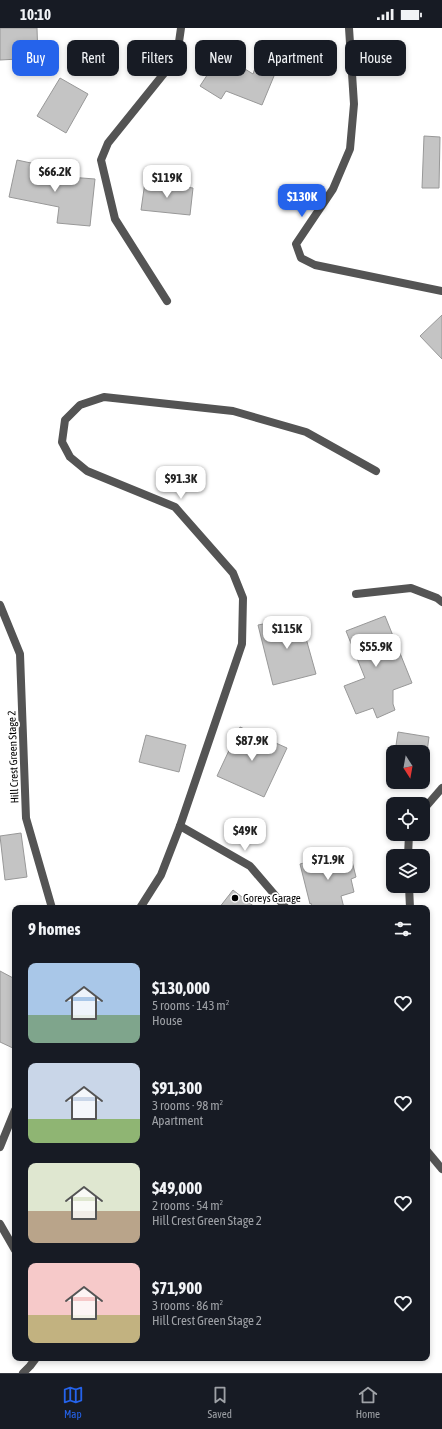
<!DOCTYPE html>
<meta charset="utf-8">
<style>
body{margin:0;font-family:"Asap Condensed",sans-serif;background:#242831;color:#f1f3f6;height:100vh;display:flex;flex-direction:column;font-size:15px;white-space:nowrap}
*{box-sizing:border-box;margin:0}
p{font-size:13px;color:#9ea1a6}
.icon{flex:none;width:22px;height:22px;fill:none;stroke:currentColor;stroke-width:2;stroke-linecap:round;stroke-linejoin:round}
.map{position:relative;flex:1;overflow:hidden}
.drawer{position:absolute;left:12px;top:877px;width:418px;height:456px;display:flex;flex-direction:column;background:#171b24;border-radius:8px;box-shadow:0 2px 6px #0003}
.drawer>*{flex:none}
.hud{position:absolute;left:12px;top:12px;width:418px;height:36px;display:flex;gap:8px}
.needle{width:26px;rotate:169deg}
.fabs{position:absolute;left:386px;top:717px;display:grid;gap:8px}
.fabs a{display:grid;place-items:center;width:44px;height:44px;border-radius:8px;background:#171b24;box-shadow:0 2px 6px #0003;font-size:20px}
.price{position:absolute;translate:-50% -34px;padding:0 9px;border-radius:8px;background:#fff;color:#222;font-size:13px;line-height:26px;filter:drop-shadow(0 1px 2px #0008)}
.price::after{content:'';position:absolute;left:50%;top:24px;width:12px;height:9px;margin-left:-6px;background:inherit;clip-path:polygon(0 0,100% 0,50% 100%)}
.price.on{background:#2563eb;color:#fff}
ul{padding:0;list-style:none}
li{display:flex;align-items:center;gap:12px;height:100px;padding:0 16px}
li span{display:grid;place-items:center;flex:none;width:112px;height:80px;border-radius:8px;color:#555}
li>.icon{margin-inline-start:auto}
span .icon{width:48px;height:48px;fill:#fffc;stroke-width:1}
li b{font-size:17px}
h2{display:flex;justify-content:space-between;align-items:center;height:48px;padding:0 16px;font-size:17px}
.pill{padding:0 14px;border-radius:8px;background:#171b24;box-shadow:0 2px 6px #0003;font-size:14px;line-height:36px}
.pill.on{background:#2563eb;color:#fff}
.status{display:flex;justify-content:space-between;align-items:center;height:28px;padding:0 20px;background:#171b24;direction:ltr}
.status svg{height:11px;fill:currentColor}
.menu{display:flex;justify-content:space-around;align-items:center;height:56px;border-top:1px solid #363941;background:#171b24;font-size:11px;color:#9ea1a6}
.menu a{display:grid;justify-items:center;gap:2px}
.menu .on{color:#2563eb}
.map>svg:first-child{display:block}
.building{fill:#c4c4c4;stroke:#989898}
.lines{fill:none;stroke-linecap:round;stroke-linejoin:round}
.street{stroke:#545454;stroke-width:8}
.poi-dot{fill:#000;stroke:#fff;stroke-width:1.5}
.labels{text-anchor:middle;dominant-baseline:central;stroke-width:3.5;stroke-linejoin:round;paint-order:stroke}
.street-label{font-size:11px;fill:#000;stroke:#fff}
.poi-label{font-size:11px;fill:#000;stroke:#fff;text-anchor:start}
</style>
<div class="status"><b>10:10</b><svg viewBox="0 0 49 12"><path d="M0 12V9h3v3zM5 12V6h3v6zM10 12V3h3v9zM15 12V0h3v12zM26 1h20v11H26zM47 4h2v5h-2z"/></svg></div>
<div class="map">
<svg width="442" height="1345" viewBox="0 0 442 1345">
<rect width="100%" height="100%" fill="#fff"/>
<g class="building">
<polygon points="0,0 37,0 38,30 0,32"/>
<polygon points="221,26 253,46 255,40 274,48 262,77 226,63 221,71 200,58"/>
<polygon points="60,50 88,66 66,105 37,88"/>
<polygon points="424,108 440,109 439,160 422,160"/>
<polygon points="17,132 45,138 43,147 95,151 90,198 57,195 59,179 9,169"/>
<polygon points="145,154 193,160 190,187 141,182"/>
<polygon points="442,287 442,331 420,308"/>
<polygon points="385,588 412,655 393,662 393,676 395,682 377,690 373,680 356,686 344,658 365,650 346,603"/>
<polygon points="300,589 316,646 273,657 258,597"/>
<polygon points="240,699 287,720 264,769 217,748"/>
<polygon points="398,704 429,709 427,724 395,724"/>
<polygon points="146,707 186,717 179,744 139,734"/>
<polygon points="21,805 27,849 5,852 0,808"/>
<polygon points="344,825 346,834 352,833 356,849 351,851 354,864 341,868 344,880 312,880 311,875 310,876 300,836"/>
<polygon points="233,862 256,880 219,880"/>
<polygon points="0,943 15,951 15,1021 0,1014"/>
</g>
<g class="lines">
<g class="street">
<polyline points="349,0 354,76 350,121 333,161 296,216 301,230 315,237 442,263"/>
<polyline points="167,273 115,191 101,132 108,115 166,43 179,14 181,0"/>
<polyline points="356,566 411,560 437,570 442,574"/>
<polyline points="0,577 20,626 26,790 52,880"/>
<polyline points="423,782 442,760"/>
<polyline points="180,798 250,838 286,880"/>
<polyline points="408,828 409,806"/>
<polyline points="409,858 410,880"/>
<polyline points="140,880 161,847 180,798 242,616 243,570 233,545 175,479 87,443 70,429 62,414 65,392 80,377 104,369 233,383 306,404 376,443"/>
<polyline points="0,1119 15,1082"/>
<polyline points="427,1123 442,1141"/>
<polyline points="0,1196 15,1222"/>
<polyline points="23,1345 30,1338 36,1330"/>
</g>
</g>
<circle class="poi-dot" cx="235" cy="870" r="4"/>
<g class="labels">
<g class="street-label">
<text transform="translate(13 729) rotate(-92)">Hill Crest Green Stage 2</text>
</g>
<g class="poi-label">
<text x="243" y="870">Goreys Garage</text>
</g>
</g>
</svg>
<div class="fabs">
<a><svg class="needle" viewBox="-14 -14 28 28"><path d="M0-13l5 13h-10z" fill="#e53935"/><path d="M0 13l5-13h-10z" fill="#9ea1a6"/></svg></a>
<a><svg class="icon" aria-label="locate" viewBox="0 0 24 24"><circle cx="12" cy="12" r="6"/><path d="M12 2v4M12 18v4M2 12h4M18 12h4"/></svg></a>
<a><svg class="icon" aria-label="layers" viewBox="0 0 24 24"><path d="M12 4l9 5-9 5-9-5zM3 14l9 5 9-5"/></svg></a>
</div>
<b class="price" style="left:55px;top:165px">$66.2K</b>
<b class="price" style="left:167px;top:171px">$119K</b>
<b class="price on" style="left:302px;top:190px">$130K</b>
<b class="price" style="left:181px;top:472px">$91.3K</b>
<b class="price" style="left:287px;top:622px">$115K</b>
<b class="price" style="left:376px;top:640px">$55.9K</b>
<b class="price" style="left:252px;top:734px">$87.9K</b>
<b class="price" style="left:245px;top:824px">$49K</b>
<b class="price" style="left:328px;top:853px">$71.9K</b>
<div class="hud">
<a class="pill on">Buy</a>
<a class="pill">Rent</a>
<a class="pill">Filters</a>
<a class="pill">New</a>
<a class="pill">Apartment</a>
<a class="pill">House</a>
</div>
<section class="drawer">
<h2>9 homes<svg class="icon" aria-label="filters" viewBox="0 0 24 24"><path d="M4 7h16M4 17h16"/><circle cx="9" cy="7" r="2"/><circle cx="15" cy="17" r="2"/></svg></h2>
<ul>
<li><span style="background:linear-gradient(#a9c7e8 65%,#7fa58c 0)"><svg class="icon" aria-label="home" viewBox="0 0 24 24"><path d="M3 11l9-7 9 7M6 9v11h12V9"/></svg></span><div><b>$130,000</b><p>5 rooms · 143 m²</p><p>House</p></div><svg class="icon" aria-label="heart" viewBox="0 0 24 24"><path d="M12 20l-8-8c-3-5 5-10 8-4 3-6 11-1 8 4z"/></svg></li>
<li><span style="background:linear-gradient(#c9d6e8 70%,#8fb573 0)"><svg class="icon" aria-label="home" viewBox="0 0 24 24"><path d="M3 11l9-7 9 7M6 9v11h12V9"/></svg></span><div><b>$91,300</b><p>3 rooms · 98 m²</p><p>Apartment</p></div><svg class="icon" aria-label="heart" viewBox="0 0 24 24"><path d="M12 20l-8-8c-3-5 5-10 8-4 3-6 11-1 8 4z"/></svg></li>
<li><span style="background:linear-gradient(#dfe7d0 60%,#b9a48a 0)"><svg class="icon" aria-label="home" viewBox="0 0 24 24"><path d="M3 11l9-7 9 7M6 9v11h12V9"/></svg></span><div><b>$49,000</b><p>2 rooms · 54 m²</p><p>Hill Crest Green Stage 2</p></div><svg class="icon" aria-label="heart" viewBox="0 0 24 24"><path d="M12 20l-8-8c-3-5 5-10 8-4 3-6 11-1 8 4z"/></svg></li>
<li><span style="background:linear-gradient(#f6c9c9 65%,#c2b280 0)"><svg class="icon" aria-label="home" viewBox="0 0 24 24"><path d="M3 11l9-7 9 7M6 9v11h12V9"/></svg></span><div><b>$71,900</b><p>3 rooms · 86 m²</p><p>Hill Crest Green Stage 2</p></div><svg class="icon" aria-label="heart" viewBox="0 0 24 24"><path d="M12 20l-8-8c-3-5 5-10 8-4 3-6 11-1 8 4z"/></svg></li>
</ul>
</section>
</div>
<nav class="menu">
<a class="on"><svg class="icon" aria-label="map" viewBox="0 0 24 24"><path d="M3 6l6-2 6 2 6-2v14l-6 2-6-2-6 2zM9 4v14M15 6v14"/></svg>Map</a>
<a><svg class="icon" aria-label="saved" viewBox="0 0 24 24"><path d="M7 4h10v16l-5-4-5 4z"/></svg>Saved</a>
<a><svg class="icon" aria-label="home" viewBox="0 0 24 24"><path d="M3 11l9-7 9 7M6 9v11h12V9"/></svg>Home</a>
</nav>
